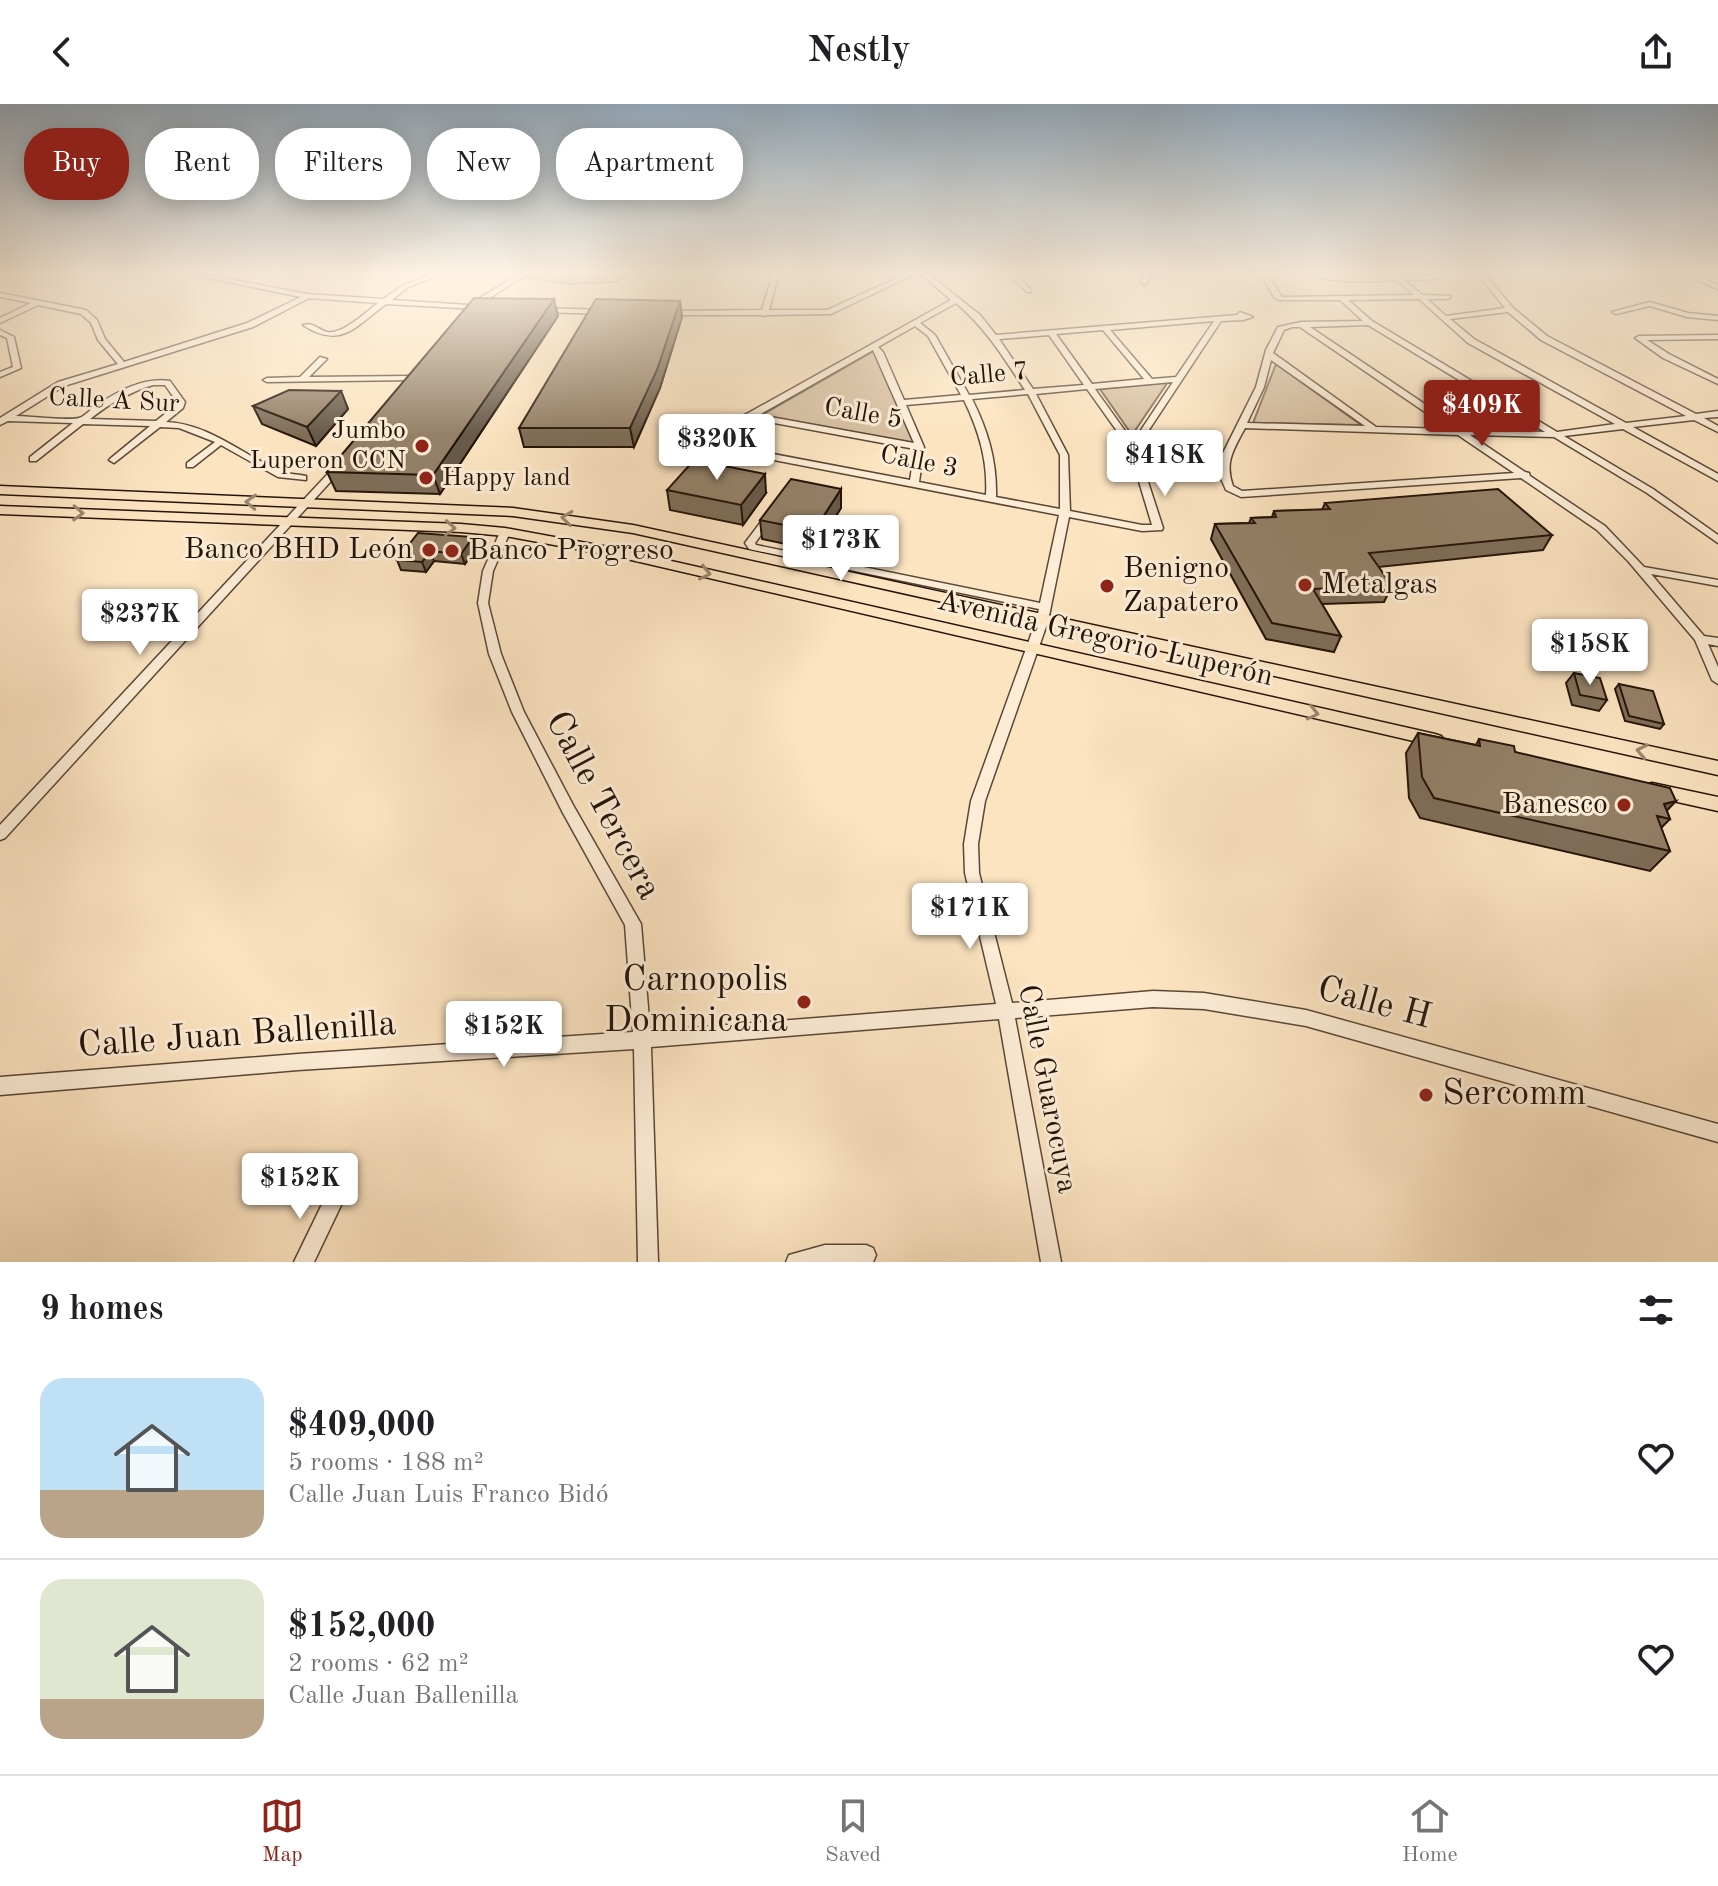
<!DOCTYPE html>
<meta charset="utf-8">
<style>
body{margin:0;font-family:"Old Standard TT",serif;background:#f2f2f2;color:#202124;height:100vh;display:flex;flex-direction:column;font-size:30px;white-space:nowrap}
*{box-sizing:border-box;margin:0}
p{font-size:26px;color:#757577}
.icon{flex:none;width:44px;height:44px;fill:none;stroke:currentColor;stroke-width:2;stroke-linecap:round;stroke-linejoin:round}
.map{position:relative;height:1158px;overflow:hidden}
.sheet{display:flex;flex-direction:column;background:#fff;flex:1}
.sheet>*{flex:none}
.banner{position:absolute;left:24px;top:24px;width:800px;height:72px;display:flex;gap:16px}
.price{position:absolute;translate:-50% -68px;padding:0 18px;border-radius:8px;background:#fff;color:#222;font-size:26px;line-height:52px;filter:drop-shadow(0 2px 4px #0008)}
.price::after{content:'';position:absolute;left:50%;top:48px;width:24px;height:18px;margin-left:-12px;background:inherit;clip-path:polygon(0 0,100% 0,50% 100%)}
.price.selected{background:#8f2418;color:#fff}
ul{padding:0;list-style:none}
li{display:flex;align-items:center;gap:24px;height:200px;padding:0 40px}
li+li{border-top:2px solid #e0e0e0}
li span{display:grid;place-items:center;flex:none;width:224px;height:160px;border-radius:24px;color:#555}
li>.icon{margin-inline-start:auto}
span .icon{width:96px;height:96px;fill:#fffc;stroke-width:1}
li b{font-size:34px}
h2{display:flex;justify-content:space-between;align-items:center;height:96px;padding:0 40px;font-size:34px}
.chip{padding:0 28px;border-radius:32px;background:#fff;box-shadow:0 4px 20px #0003;font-size:28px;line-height:72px}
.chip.selected{background:#8f2418;color:#fff}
header{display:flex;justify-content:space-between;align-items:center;height:104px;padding:0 40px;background:#fff;font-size:36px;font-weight:700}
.tab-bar{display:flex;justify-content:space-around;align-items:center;height:112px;border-top:2px solid #e0e0e0;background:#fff;font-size:22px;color:#757577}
.tab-bar a{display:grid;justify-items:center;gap:4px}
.tab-bar .selected{color:#8f2418}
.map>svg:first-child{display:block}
.green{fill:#d7c0a2;stroke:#7e6a55;stroke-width:2}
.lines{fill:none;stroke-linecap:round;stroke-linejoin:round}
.minor-casing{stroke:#5a4736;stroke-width:3}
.major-casing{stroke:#241308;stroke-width:3}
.minor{fill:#fdedd7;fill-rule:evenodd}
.major{fill:#fce4c1;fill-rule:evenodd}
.wall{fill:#7f6e59;stroke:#241308;stroke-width:2}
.shaded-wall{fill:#685a49;stroke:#241308;stroke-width:2}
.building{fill:#948068;stroke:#241308;stroke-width:2}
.oneway{stroke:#9b866e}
.poi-dot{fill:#8f2418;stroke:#fdedd7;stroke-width:3}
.labels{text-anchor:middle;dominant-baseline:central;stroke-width:6;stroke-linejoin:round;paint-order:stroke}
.far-street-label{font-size:26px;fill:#241308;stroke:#fdedd7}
.far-poi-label{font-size:26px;fill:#241308;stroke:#fdedd7;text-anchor:end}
.poi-label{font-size:30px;fill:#241308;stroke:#fdedd7;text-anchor:start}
.street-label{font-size:30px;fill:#241308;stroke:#fdedd7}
.near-street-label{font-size:36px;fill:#241308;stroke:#fdedd7}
.near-poi-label{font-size:36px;fill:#241308;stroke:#fdedd7;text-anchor:end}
</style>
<header><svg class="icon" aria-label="back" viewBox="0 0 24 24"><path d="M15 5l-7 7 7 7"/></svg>Nestly<svg class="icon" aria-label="share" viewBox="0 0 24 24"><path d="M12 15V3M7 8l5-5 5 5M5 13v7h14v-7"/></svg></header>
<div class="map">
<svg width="1718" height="1158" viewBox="0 0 1718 1158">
<rect width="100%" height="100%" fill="#fce4c1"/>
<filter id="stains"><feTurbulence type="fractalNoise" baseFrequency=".0025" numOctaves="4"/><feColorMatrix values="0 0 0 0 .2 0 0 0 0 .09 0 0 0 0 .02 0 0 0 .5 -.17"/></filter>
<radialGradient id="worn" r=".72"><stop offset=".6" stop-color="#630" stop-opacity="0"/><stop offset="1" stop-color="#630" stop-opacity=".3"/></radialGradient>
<g class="green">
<polygon points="528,169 627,169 617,178 567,180 522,173"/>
<polygon points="874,247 914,339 762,311"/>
<polygon points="1276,260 1361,321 1253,319"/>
<polygon points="1168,278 1132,331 1100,285"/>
</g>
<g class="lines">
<defs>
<g id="minor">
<path d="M184,169H198L307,190L383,195L404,181L433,170L436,172L435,173L408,183L392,196L468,201L521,169H529L477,202L480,204L478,205L386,200C356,222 341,246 303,221C313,218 317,225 327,228C342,231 366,208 378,199L309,194L253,223L64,282L16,312C28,312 70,317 79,314C84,313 90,306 94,303C117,288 142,273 170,277L185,298L183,304L166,318C210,320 242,351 281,367C289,371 298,370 306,372V376L278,373L221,341L193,363H187V359L215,338L179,324L160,323L114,359L109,356L111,354L150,322L83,320L36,357H30V353L73,319L8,317L0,321V314L58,278L118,260L98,236L91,219L81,210L38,201L0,219V214L31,199L0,193V189L86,206L97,216L105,235L124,258L247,219L301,193ZM153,281H165L177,298L176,301L156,317L90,315C109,300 129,288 153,281Z"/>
<polygon points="773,169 779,169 769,206 827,206 908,169 917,169 831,210 767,211 764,212 761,211 666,211 662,209 666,207 762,206"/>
<path d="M920,169H927L980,211L996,231L1237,211L1240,208L1253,213L1243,216L1221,217L1137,344L1163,424L1162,426L1142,427L1069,413L1048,517L985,697L978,740L979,769L1012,899L1153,887L1204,889L1306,906L1718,1020V1038L1306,922L1204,905L1153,903L1015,914L1061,1158H1041L999,915L651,943L658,1158H638L634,945L298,966L0,991V973L298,950L633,928L625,821L563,709L512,608L489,550L478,499L483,467L500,428L505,425L510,428L493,467L488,499L501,550L524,608L573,701L641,820L650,927L996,900L965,769L964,740L971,697L1036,517L1039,505L753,446L749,445L745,439L766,411L769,410L774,413L755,439L756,441L1040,499L1059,411L675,337L671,334L675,331L700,336L951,196ZM956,199C985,223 1004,254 1025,286L969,291L935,231L920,219ZM1214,217L1176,273L1152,275L1110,226ZM915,222L928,232L961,291L904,296L883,248L878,243ZM1103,226L1144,275L1092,280L1056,230ZM1049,231L1084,281L1033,285L999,235ZM873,246L914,339L759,311ZM1173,278L1133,338L1095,285ZM1087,285L1129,344L1152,421H1142L1070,407L1068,351L1036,290ZM1028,290L1060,351V405L996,393C997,357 988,327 972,295ZM964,296C979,327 988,357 986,391L919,378L924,343L906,301ZM752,315L915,345L910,376L710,338Z"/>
<polygon points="1008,169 1015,169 1031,186 1031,188 1027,188"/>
<polygon points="1146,169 1152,169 1146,180 1144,181 1141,179"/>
<path d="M1260,169H1266L1282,193L1414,191L1397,176C1369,177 1333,181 1309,169L1352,172L1392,173L1389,169H1396L1400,172L1434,171L1433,169H1439L1441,173L1438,175L1404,176L1422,191L1450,192V194L1448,195H1427L1446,212L1505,204L1477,169H1585L1582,171L1486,172L1513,204L1547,232L1696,310L1718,307V313L1704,314L1718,322V328L1694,316L1633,323L1718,370V377L1623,325L1564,332L1653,385L1718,431V439L1647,389L1554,333L1470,331L1525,368L1529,369L1530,372L1605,422L1644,463L1718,476V482L1651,470L1704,532L1718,534V542L1708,540L1718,563V580L1712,576L1695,536L1628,457L1597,426L1521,374L1241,393L1226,386L1219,370L1221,353L1256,283L1266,246L1278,223L1301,218L1363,217L1340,196H1279L1274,193ZM1419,195L1468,239L1615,320L1557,328L1372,217L1348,196ZM1508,208L1541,236L1686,312L1626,319L1474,235L1450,215ZM1368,221L1545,328L1462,325L1310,223ZM1292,223H1300L1450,325L1376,323L1273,249L1284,226ZM1271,256L1365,322L1247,319L1264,283ZM1245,324L1458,331L1514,369L1242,387L1233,382C1224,358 1234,345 1245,324Z"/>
<polygon points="1681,169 1690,169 1718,181 1718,185"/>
<polygon points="1650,198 1688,209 1718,212 1718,216 1687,213 1650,202 1616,210 1612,208"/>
<polygon points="539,204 604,206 608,208 604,210 542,208 538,206"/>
<polygon points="0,226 14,233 21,264 0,273 0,268 13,263 7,234 0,231"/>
<polygon points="1718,231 1718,235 1647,236 1669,250 1718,275 1718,280 1663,254 1635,234 1639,232"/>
<polygon points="320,253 327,255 309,273 412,272 416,274 412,276 267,278 263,276 267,274 300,273"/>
<polygon points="340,359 343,360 343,364 5,734 0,736 0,721 337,360"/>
<polygon points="335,1086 342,1088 344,1095 314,1158 294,1158 328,1088"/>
<polygon points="825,1141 866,1141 873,1144 876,1151 873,1158 786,1158 789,1151"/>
</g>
<g id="major">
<polygon points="0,382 513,404 633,421 1718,657 1718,671 633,429 513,412 0,390"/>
<polygon points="0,402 461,420 505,424 614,444 1435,630 1441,632 1444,636 1441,640 1435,642 614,452 505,432 461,428 0,410"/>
<polygon points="1652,679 1718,693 1718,707 1646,691 1643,686 1646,681"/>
</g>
</defs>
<use href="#minor" class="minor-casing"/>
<use href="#major" class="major-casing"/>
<use href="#minor" class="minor"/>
<use href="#major" class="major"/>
</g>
<g class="wall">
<polygon points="680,197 682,213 660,284 634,343 524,343 519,324"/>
<polygon points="558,212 440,390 336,387 327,368"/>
<polygon points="341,287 348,305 316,342 262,320 253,302"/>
<polygon points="841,385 841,404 814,446 762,435 760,416"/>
<polygon points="667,386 766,389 743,421 670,406"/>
<polygon points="1325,399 1552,431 1543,446 1378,463 1392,482 1384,498 1322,500 1341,532 1334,548 1266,535 1211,435 1215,420 1249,419 1251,414 1272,413 1274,407 1322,406"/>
<polygon points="473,433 477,442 465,460 434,457 426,468 401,466 397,456"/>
<polygon points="1574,569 1607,596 1599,607 1572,601 1566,579"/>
<polygon points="1619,580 1664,620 1660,625 1625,617 1615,585"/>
<polygon points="1418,629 1476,641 1479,635 1515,648 1667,707 1670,715 1661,724 1670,747 1650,767 1420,714 1409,694 1406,649"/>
</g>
<g class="shaded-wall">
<polygon points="554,195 558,212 440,390 433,371"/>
<polygon points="680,197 682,213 660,284 634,343 630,324"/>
<polygon points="341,287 348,305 316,342 307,323"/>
<polygon points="765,370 766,389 743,421 741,401"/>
<polygon points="841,385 841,404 814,446 814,427"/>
<polygon points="473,433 477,442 465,460 461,450"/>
<polygon points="430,447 434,457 426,468 422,458"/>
<polygon points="1676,697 1661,713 1657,712 1664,700"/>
</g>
<g class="building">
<polygon points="474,194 554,195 433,371 327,368"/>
<polygon points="596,195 680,197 657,266 630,324 519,324"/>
<polygon points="289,286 341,287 307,323 253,302"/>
<polygon points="694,356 765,370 741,401 667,386"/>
<polygon points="791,375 841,385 814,427 760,416"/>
<polygon points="1498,385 1552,431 1369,449 1392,482 1313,485 1341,532 1272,519 1215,420 1255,419 1251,414 1276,413 1274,407 1330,405 1325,399"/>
<polygon points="418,429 473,433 461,450 430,447 422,458 397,456"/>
<polygon points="1574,569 1600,574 1607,596 1580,591"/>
<polygon points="1619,580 1653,587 1664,620 1629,612"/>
<polygon points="1418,629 1480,642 1479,635 1514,642 1515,648 1670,684 1676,697 1664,700 1670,715 1657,712 1670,747 1434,694 1422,673"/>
</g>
<defs><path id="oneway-chevron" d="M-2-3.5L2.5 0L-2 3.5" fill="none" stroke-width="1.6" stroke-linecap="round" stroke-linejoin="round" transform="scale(2)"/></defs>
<g class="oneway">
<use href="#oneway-chevron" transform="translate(251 398) rotate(-177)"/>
<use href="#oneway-chevron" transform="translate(78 409) rotate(2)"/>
<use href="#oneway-chevron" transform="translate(567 414) rotate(-173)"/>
<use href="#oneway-chevron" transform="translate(450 424) rotate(3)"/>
<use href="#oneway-chevron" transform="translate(705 469) rotate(13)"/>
<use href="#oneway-chevron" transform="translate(1313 609) rotate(13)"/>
<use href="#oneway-chevron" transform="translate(1642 647) rotate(-169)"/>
</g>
<linearGradient id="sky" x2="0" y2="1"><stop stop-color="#93abbf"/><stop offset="0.51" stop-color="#fef3e3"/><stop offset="1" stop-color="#fef3e3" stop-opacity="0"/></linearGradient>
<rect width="1718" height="331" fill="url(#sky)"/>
<g class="poi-dot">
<circle cx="422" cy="342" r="8"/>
<circle cx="426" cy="374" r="8"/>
<circle cx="429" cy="446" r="8"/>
<circle cx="452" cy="447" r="8"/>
<circle cx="1305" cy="481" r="8"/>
<circle cx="1107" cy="482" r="8"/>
<circle cx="1624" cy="701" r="8"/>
<circle cx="804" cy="898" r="8"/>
<circle cx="1426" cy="991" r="8"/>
</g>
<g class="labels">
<g class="far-street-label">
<text transform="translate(989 271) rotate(-5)">Calle 7</text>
<text transform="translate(114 297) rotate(3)">Calle A Sur</text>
<text transform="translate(863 310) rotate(10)">Calle 5</text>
<text transform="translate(919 358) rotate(11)">Calle 3</text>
</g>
<g class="far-poi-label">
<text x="406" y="327">Jumbo<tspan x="406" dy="30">Luperon CCN</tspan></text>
<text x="442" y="374" text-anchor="start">Happy land</text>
</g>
<g class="poi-label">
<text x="413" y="446" text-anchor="end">Banco BHD León</text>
<text x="468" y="447">Banco Progreso</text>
<text x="1123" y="465">Benigno<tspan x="1123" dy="34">Zapatero</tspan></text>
<text x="1321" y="481">Metalgas</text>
<text x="1608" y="701" text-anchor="end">Banesco</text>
</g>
<g class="street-label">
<text transform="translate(1105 535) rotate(13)">Avenida Gregorio Luperón</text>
<text transform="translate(1047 985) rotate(79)">Calle Guarocuya</text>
</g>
<g class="near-street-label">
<text transform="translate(602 702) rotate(62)">Calle Tercera</text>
<text transform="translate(1374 900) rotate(15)">Calle H</text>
<text transform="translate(237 932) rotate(-4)">Calle Juan Ballenilla</text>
</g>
<g class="near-poi-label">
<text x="788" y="877">Carnopolis<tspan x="788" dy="41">Dominicana</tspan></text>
<text x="1442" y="991" text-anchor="start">Sercomm</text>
</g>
</g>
<rect width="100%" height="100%" filter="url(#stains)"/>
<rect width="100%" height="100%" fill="url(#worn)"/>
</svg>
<b class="price selected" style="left:1482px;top:344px">$409K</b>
<b class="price" style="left:717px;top:378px">$320K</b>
<b class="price" style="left:1165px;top:394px">$418K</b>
<b class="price" style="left:841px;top:479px">$173K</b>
<b class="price" style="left:140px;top:553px">$237K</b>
<b class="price" style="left:1590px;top:583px">$158K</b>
<b class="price" style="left:970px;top:847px">$171K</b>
<b class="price" style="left:504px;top:965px">$152K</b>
<b class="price" style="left:300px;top:1117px">$152K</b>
<div class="banner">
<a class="chip selected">Buy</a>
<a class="chip">Rent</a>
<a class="chip">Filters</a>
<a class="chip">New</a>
<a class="chip">Apartment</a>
</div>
</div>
<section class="sheet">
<h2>9 homes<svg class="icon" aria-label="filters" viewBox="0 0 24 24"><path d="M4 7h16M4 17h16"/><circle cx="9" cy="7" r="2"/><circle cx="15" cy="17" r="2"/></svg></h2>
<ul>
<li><span style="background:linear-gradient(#bfe0f5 70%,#b9a48a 0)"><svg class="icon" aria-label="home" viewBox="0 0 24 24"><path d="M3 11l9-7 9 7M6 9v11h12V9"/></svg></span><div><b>$409,000</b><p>5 rooms · 188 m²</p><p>Calle Juan Luis Franco Bidó</p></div><svg class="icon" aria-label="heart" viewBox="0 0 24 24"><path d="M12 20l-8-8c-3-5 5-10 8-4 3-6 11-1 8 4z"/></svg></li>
<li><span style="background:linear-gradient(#dfe7d0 75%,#b9a48a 0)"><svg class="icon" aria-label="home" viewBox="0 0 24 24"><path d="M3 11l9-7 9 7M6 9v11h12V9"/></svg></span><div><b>$152,000</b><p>2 rooms · 62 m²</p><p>Calle Juan Ballenilla</p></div><svg class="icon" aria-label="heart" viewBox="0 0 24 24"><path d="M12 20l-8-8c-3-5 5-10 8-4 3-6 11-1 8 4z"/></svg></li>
</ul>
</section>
<nav class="tab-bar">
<a class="selected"><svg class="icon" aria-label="map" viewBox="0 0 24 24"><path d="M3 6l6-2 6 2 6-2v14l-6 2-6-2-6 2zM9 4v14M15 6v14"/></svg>Map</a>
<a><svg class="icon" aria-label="saved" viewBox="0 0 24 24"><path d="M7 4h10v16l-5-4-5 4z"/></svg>Saved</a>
<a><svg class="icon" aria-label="home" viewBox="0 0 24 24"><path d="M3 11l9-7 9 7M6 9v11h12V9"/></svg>Home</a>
</nav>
